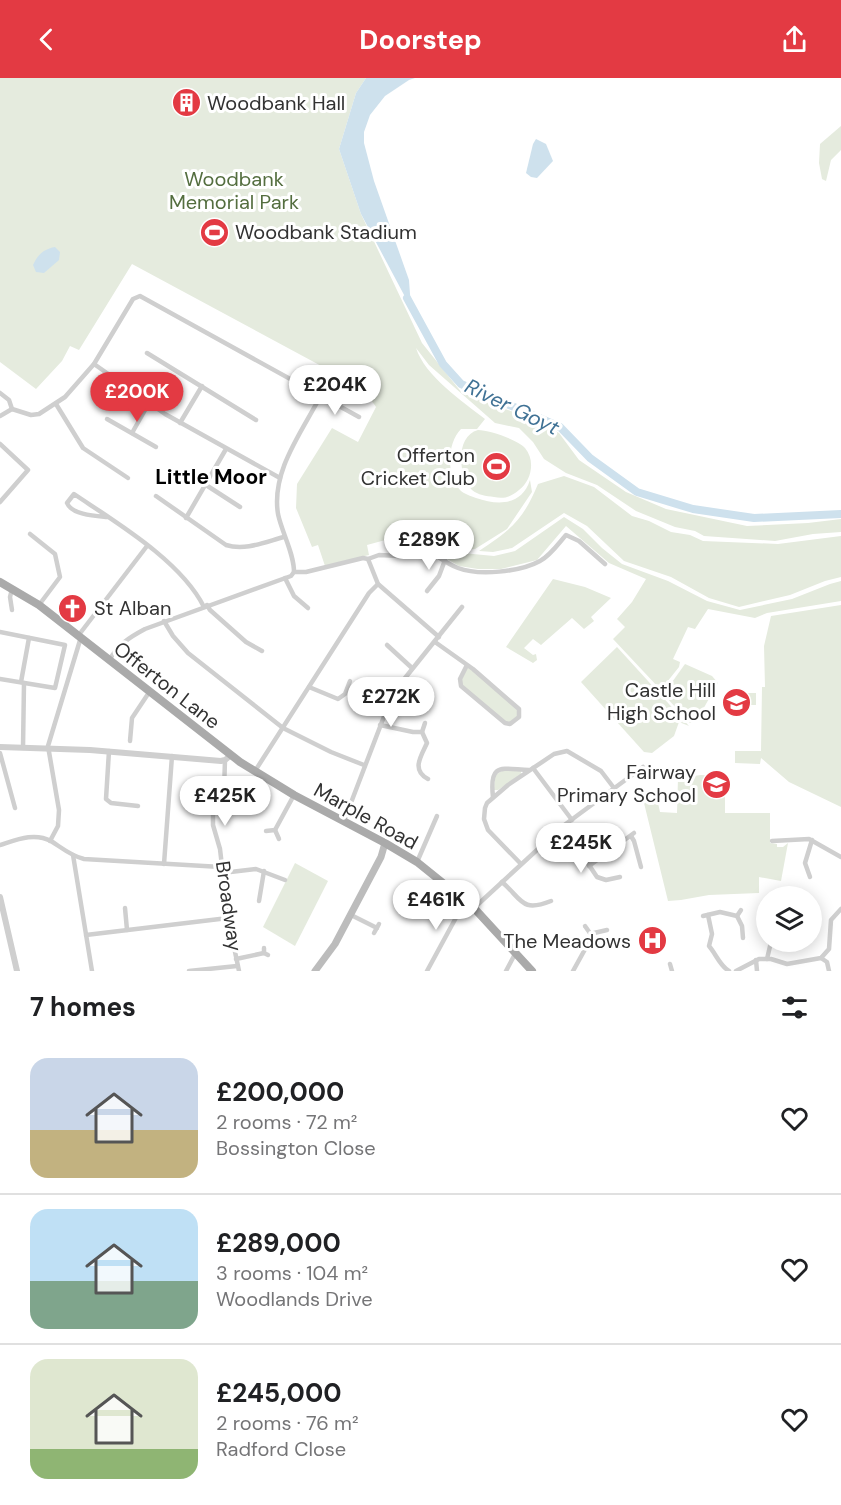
<!DOCTYPE html>
<meta charset="utf-8">
<style>
body{margin:0;font-family:"DM Sans",sans-serif;background:#f2f2f2;color:#202124;height:100vh;display:flex;flex-direction:column;font-size:22px;white-space:nowrap}
*{box-sizing:border-box;margin:0}
p{font-size:20px;color:#757577}
.icon{flex:none;width:33px;height:33px;fill:none;stroke:currentColor;stroke-width:2;stroke-linecap:round;stroke-linejoin:round}
.map{position:relative;height:893px;overflow:hidden}
.sheet{display:flex;flex-direction:column;background:#fff;flex:1}
.sheet>*{flex:none}
.fabs{position:absolute;left:756px;top:808px;display:grid;gap:12px}
.fabs a{display:grid;place-items:center;width:66px;height:66px;border-radius:50%;background:#fff;box-shadow:0 3px 15px #0003;font-size:30px}
.price{position:absolute;translate:-50% -51px;padding:0 14px;border-radius:21px;background:#fff;color:#222;font-size:20px;line-height:39px;filter:drop-shadow(0 2px 3px #0008)}
.price::after{content:'';position:absolute;left:50%;top:36px;width:18px;height:14px;margin-left:-9px;background:inherit;clip-path:polygon(0 0,100% 0,50% 100%)}
.price.current{background:#e33a43;color:#fff}
ul{padding:0;list-style:none}
li{display:flex;align-items:center;gap:18px;height:150px;padding:0 30px}
li+li{border-top:2px solid #e0e0e0}
li span{display:grid;place-items:center;flex:none;width:168px;height:120px;border-radius:18px;color:#555}
li>.icon{margin-inline-start:auto}
span .icon{width:72px;height:72px;fill:#fffc;stroke-width:1}
li b{font-size:26px}
h2{display:flex;justify-content:space-between;align-items:center;height:72px;padding:0 30px;font-size:26px}
header{display:flex;justify-content:space-between;align-items:center;height:78px;padding:0 30px;background:#e33a43;color:#fff;font-size:27px;font-weight:700}
.map>svg:first-child{display:block}
.green{fill:#e5ebde}
.water{fill:#cee1ed}
.lines{fill:none;stroke-linecap:round;stroke-linejoin:round}
.river{stroke:#cee1ed;stroke-width:8}
.minor{stroke:#cfcfcf;stroke-width:4.5}
.tertiary{stroke:#cfcfcf;stroke-width:6}
.secondary{stroke:#bcbcbc;stroke-width:7}
.primary{stroke:#aaa;stroke-width:8}
.labels{text-anchor:middle;dominant-baseline:central;stroke-width:6;stroke-linejoin:round;paint-order:stroke}
.poi-label{font-size:20px;fill:#323232;stroke:#fff;text-anchor:end}
.park-label{font-size:20px;fill:#546e3f;stroke:#fff}
.street-label{font-size:20px;fill:#323232;stroke:#fff}
.water-label{font-size:21px;font-style:italic;fill:#407295;stroke:#fff}
.neighbourhood-label{font-size:21px;font-weight:bold;fill:#000;stroke:#fff}
</style>
<header><svg class="icon" aria-label="back" viewBox="0 0 24 24"><path d="M15 5l-7 7 7 7"/></svg>Doorstep<svg class="icon" aria-label="share" viewBox="0 0 24 24"><path d="M12 15V3M7 8l5-5 5 5M5 13v7h14v-7"/></svg></header>
<div class="map">
<svg width="841" height="893" viewBox="0 0 841 893">
<rect width="100%" height="100%" fill="#fff"/>
<g class="green">
<path d="M0,0H366L356,15L339,71L361,136L422,265L462,315L535,342L559,355L579,382L626,414L666,431L747,448L808,445L841,441V454L813,456L775,463L704,458L695,453L675,449L636,433L597,407L566,395L544,381L533,364L519,350L495,345L429,287L416,270C425,298 462,323 485,341L477,351H461C447,365 446,397 460,412C464,416 471,418 476,420C499,428 522,427 530,402L532,414L507,451L475,471L465,472L430,470L422,452L367,467L369,477L325,488L318,467L312,469L296,430L297,406L332,350L358,364L376,329L369,319L373,314L369,307L364,311L132,186L79,272L70,268L62,283L36,311L0,284Z"/>
<polygon points="841,48 841,72 831,82 826,103 822,101 819,85 820,66"/>
<path d="M478,352C489,352 518,362 525,370C536,383 531,403 519,412C511,419 504,421 494,419C486,418 478,417 472,412C458,398 455,358 478,352Z"/>
<path d="M564,398L594,409L632,438L649,443L671,454L690,457L703,463L778,466L841,458V499L825,503L790,517L739,529L709,520L671,499L624,483L587,448L564,435L512,470L493,474L479,473C511,452 523,442 538,406Z"/>
<polygon points="564,439 583,451 602,470 622,486 668,503 707,523 740,532 792,521 830,506 841,503 841,523 767,535 755,540 708,531 695,551 688,549 673,581 680,584 679,589 663,609 658,609 613,561 625,549 617,541 632,524 646,501 609,485 566,448 537,482 501,491 478,491 459,488 431,472 494,478 515,473"/>
<polygon points="553,501 585,509 611,520 591,539 594,543 584,551 572,540 541,567 533,561 524,570 533,577 536,576 537,582 533,585 506,569"/>
<polygon points="841,527 841,729 789,704 761,680 760,686 735,685 735,673 761,673 762,609 765,609 764,568 771,538"/>
<polygon points="617,569 689,648 679,644 674,658 652,675 644,674 581,604"/>
<polygon points="685,586 712,598 718,605 698,640 690,645 666,619 665,614"/>
<polygon points="467,587 519,631 520,637 507,646 461,608 460,601"/>
<rect x="734" y="615" width="22" height="12"/>
<polygon points="502,693 521,693 521,696 498,712 494,712 495,697"/>
<polygon points="701,697 723,698 725,701 725,735 770,735 770,765 777,766 777,769 783,769 788,765 781,803 759,799 759,815 709,817 681,822 668,823 644,725 656,716 660,734 677,735 678,700"/>
<polygon points="295,785 328,803 295,868 263,849"/>
</g>
<g class="water">
<polygon points="366,0 415,0 409,2 385,18 370,37 364,54 364,65 374,103 409,202 411,230 361,136 339,71 356,15"/>
<polygon points="536,61 546,66 553,83 537,100 531,99 526,95 533,66"/>
<path d="M55,169L60,174L59,182L44,195L36,194L33,187C38,176 44,171 55,169Z"/>
</g>
<g class="lines">
<polyline class="river" points="407,220 443,286 461,306 560,349 590,380 637,414 693,431 754,440 841,436"/>
<g class="minor">
<polyline points="147,275 256,342"/>
<polyline points="94,286 165,336 280,400"/>
<polyline points="0,315 9,322 12,331"/>
<polyline points="56,326 83,370 128,400"/>
<polyline points="0,338 12,331 31,337 39,336 65,319 94,286 133,221 140,218 359,339"/>
<polyline points="107,341 156,369"/>
<polyline points="180,345 202,308"/>
<polyline points="132,355 149,325"/>
<polyline points="0,366 28,392 0,424"/>
<polyline points="206,407 240,429"/>
<path d="M156,418L226,467C245,473 265,464 284,459"/>
<path d="M107,439C96,438 72,437 67,425L74,416C117,445 181,483 204,529"/>
<polyline points="186,440 226,371"/>
<polyline points="30,456 55,476 60,499 39,527"/>
<polyline points="368,481 378,506 439,559"/>
<path d="M294,494C294,475 282,455 278,436C271,393 302,354 321,317"/>
<polyline points="285,500 294,518 308,530"/>
<polyline points="12,511 10,519 12,532"/>
<polyline points="427,513 439,498 445,482"/>
<polyline points="207,527 210,532 246,564 262,573"/>
<polyline points="164,543 173,558 188,575 283,650 331,674 364,687"/>
<polyline points="0,554 65,567 55,610 0,601"/>
<polyline points="78,558 147,468"/>
<polyline points="435,564 473,591 519,631 519,639 510,646 505,645 461,608 460,601 467,587"/>
<polyline points="387,567 412,590"/>
<path d="M109,583C117,567 130,559 145,551L291,498L294,494H306L363,480L368,481L379,477L400,478L426,471C436,477 447,486 458,490C479,498 520,494 540,483C550,478 559,465 566,457L579,463L605,486"/>
<polyline points="21,604 29,560"/>
<polyline points="309,609 338,621 345,616 350,603"/>
<path d="M380,647L413,654H422L427,665C421,678 411,692 428,701"/>
<polyline points="422,654 425,645"/>
<polyline points="130,663 132,640 150,613"/>
<polyline points="23,670 24,605"/>
<polyline points="109,673 106,721 111,725 138,728"/>
<polyline points="0,675 15,730"/>
<polyline points="225,682 224,713 225,718 234,727 235,734"/>
<polyline points="533,690 572,742"/>
<polyline points="255,693 369,515 378,506"/>
<path d="M493,719C489,684 501,691 529,692"/>
<polyline points="213,728 213,747 220,771 228,840 239,893"/>
<polyline points="344,743 393,615 462,529"/>
<polyline points="563,748 597,799 606,802 620,799"/>
<polyline points="275,752 294,717"/>
<polyline points="266,753 275,752 279,761"/>
<polyline points="631,758 634,763 641,789"/>
<polyline points="50,763 58,748 59,732 48,668 81,559"/>
<polyline points="772,763 809,761 841,779"/>
<path d="M0,767C16,762 34,754 51,763C62,770 71,778 84,781L221,789"/>
<polyline points="73,777 92,893"/>
<polyline points="417,784 437,738"/>
<polyline points="164,786 172,678"/>
<polyline points="521,786 488,752 484,741 485,730 487,725 508,707 554,676 567,673 601,693 614,710"/>
<polyline points="589,788 634,755"/>
<polyline points="222,795 256,791 285,802"/>
<polyline points="810,799 805,785 812,762"/>
<path d="M502,804C522,821 521,835 551,823"/>
<polyline points="259,823 264,793"/>
<polyline points="125,830 127,852"/>
<polyline points="474,830 563,748 643,689"/>
<polyline points="351,837 377,850"/>
<path d="M708,837L712,856L709,868C716,876 720,888 729,893"/>
<polyline points="703,838 720,834 737,838 741,832"/>
<polyline points="737,838 742,848 743,860"/>
<polyline points="585,848 592,858"/>
<polyline points="374,855 379,846"/>
<polyline points="86,857 228,840"/>
<polyline points="264,870 264,875 268,877"/>
<polyline points="821,880 827,884 829,893"/>
<polyline points="236,881 264,875"/>
<polyline points="767,881 771,864"/>
<polyline points="756,882 757,893"/>
<polyline points="670,886 672,893"/>
<polyline points="189,893 237,888"/>
<polyline points="427,893 465,823"/>
<polyline points="506,893 515,876"/>
<polyline points="573,893 594,855 607,852"/>
<polyline points="736,893 759,881 771,881 787,886 821,880 829,871 831,842 841,831"/>
</g>
<g class="tertiary">
<polyline points="0,669 90,672 221,683 225,682 230,678"/>
<polyline points="0,819 17,893"/>
</g>
<polyline class="secondary" points="315,893 335,866 381,779 385,765"/>
<polyline class="primary" points="0,504 39,527 240,684 294,717 385,765 417,784 474,830 532,893"/>
</g>
<defs>
<symbol id="building-disc" viewBox="-11 -11 22 22"><circle r="9.5" fill="#e33a43" stroke="#fff"/><path d="M-4-6H4V6H1V3H-1V6H-4ZM-2.5-4.3h1.7v1.8h-1.7ZM.8-4.3h1.7v1.8H.8ZM-2.5-1h1.7V.8h-1.7ZM.8-1h1.7V.8H.8Z" fill="#fff"/></symbol>
<symbol id="stadium-disc" viewBox="-11 -11 22 22"><circle r="9.5" fill="#e33a43" stroke="#fff"/><path d="M0-5a6.5 5 0 1 0 0 10a6.5 5 0 1 0 0-10ZM-3.5-1.8h7v3.6h-7Z" fill="#fff"/></symbol>
<symbol id="church-disc" viewBox="-11 -11 22 22"><circle r="9.5" fill="#e33a43" stroke="#fff"/><path d="M-1.2-6h2.4v3.5h3.3v2.4h-3.3V6h-2.4V-.1h-3.3v-2.4h3.3Z" fill="#fff"/></symbol>
<symbol id="school-disc" viewBox="-11 -11 22 22"><circle r="9.5" fill="#e33a43" stroke="#fff"/><path d="M0-5L7-2L0 1L-7-2ZM-4 1L0 2.5L4 1V4Q0 6-4 4Z" fill="#fff"/></symbol>
<symbol id="hospital-disc" viewBox="-11 -11 22 22"><circle r="9.5" fill="#e33a43" stroke="#fff"/><path d="M-5-5h3v3.5h4V-5h3V5h-3V1.5h-4V5h-3Z" fill="#fff"/></symbol>
</defs>
<g fill-rule="evenodd">
<use href="#building-disc" x="170" y="8" width="33" height="33"/>
<use href="#stadium-disc" x="198" y="138" width="33" height="33"/>
<use href="#stadium-disc" x="480" y="372" width="33" height="33"/>
<use href="#church-disc" x="56" y="514" width="33" height="33"/>
<use href="#school-disc" x="720" y="608" width="33" height="33"/>
<use href="#school-disc" x="700" y="690" width="33" height="33"/>
<use href="#hospital-disc" x="636" y="846" width="33" height="33"/>
</g>
<g class="labels">
<g class="poi-label">
<text x="207" y="25" text-anchor="start">Woodbank Hall</text>
<text x="235" y="154" text-anchor="start">Woodbank Stadium</text>
<text x="475" y="377">Offerton<tspan x="475" dy="23">Cricket Club</tspan></text>
<text x="94" y="530" text-anchor="start">St Alban</text>
<text x="716" y="612">Castle Hill<tspan x="716" dy="23">High School</tspan></text>
<text x="696" y="694">Fairway<tspan x="696" dy="23">Primary School</tspan></text>
<text x="631" y="863">The Meadows</text>
</g>
<g class="park-label">
<text x="234" y="101">Woodbank<tspan x="234" dy="23">Memorial Park</tspan></text>
</g>
<g class="street-label">
<text transform="translate(167 607) rotate(38)">Offerton Lane</text>
<text transform="translate(366 738) rotate(29)">Marple Road</text>
<text transform="translate(229 828) rotate(82)">Broadway</text>
</g>
<g class="water-label">
<text transform="translate(512 329) rotate(26)">River Goyt</text>
</g>
<g class="neighbourhood-label">
<text x="211" y="399">Little Moor</text>
</g>
</g>
</svg>
<div class="fabs">
<a><svg class="icon" aria-label="layers" viewBox="0 0 24 24"><path d="M12 4l9 5-9 5-9-5zM3 14l9 5 9-5"/></svg></a>
</div>
<b class="price" style="left:335px;top:338px">£204K</b>
<b class="price current" style="left:137px;top:345px">£200K</b>
<b class="price" style="left:429px;top:493px">£289K</b>
<b class="price" style="left:391px;top:650px">£272K</b>
<b class="price" style="left:225px;top:749px">£425K</b>
<b class="price" style="left:581px;top:796px">£245K</b>
<b class="price" style="left:436px;top:853px">£461K</b>
</div>
<section class="sheet">
<h2>7 homes<svg class="icon" aria-label="filters" viewBox="0 0 24 24"><path d="M4 7h16M4 17h16"/><circle cx="9" cy="7" r="2"/><circle cx="15" cy="17" r="2"/></svg></h2>
<ul>
<li><span style="background:linear-gradient(#c9d6e8 60%,#c2b280 0)"><svg class="icon" aria-label="home" viewBox="0 0 24 24"><path d="M3 11l9-7 9 7M6 9v11h12V9"/></svg></span><div><b>£200,000</b><p>2 rooms · 72 m²</p><p>Bossington Close</p></div><svg class="icon" aria-label="heart" viewBox="0 0 24 24"><path d="M12 20l-8-8c-3-5 5-10 8-4 3-6 11-1 8 4z"/></svg></li>
<li><span style="background:linear-gradient(#bfe0f5 60%,#7fa58c 0)"><svg class="icon" aria-label="home" viewBox="0 0 24 24"><path d="M3 11l9-7 9 7M6 9v11h12V9"/></svg></span><div><b>£289,000</b><p>3 rooms · 104 m²</p><p>Woodlands Drive</p></div><svg class="icon" aria-label="heart" viewBox="0 0 24 24"><path d="M12 20l-8-8c-3-5 5-10 8-4 3-6 11-1 8 4z"/></svg></li>
<li><span style="background:linear-gradient(#dfe7d0 75%,#8fb573 0)"><svg class="icon" aria-label="home" viewBox="0 0 24 24"><path d="M3 11l9-7 9 7M6 9v11h12V9"/></svg></span><div><b>£245,000</b><p>2 rooms · 76 m²</p><p>Radford Close</p></div><svg class="icon" aria-label="heart" viewBox="0 0 24 24"><path d="M12 20l-8-8c-3-5 5-10 8-4 3-6 11-1 8 4z"/></svg></li>
</ul>
</section>
